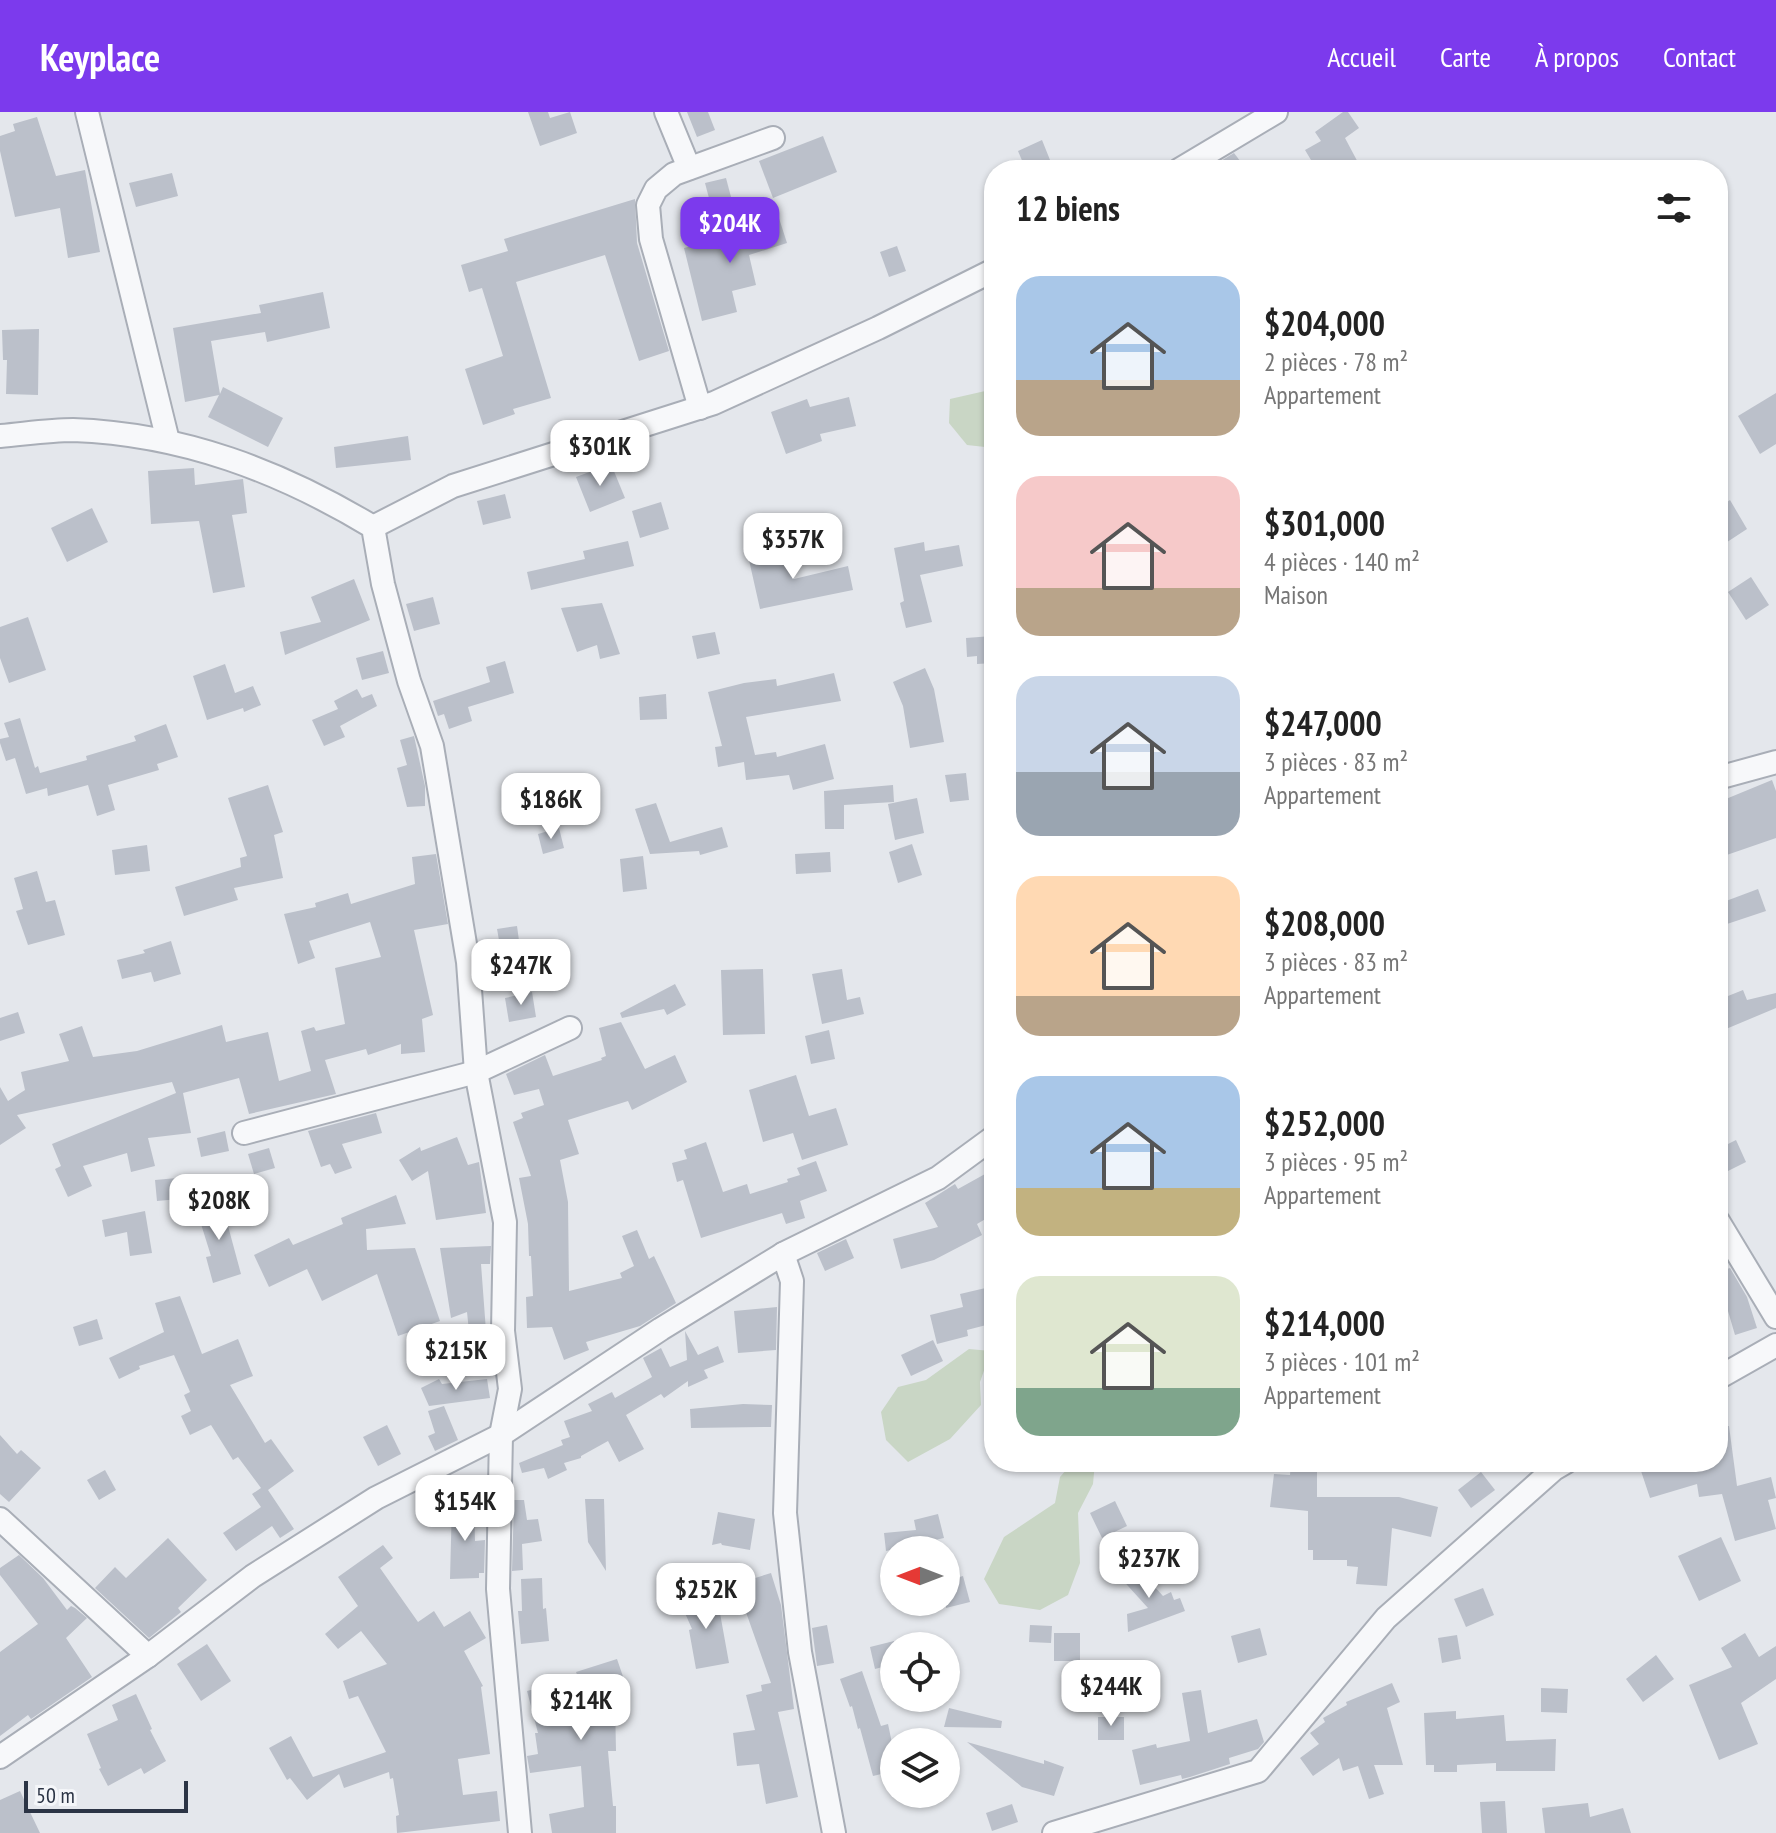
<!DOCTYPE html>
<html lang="fr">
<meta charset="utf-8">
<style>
body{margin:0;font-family:"PT Sans Narrow",sans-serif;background:#f2f2f2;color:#222;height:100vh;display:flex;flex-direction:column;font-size:30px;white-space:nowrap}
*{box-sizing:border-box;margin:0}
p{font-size:26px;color:#767676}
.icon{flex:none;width:44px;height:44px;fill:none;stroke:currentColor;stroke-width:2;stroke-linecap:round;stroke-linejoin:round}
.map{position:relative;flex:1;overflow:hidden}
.drawer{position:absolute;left:984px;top:48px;width:744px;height:1312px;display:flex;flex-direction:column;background:#fff;border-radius:32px;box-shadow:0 2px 6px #0004}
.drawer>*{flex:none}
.needle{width:52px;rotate:270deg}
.buttons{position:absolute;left:880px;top:1424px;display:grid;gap:16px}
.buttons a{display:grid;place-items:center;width:80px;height:80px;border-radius:50%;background:#fff;box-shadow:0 2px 6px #0004;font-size:40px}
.scale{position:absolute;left:24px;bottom:20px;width:164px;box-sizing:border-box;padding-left:8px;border:4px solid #2b3445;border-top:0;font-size:22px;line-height:28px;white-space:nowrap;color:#2b3445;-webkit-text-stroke:6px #f4f6f9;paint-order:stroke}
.price{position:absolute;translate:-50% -68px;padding:0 18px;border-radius:16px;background:#fff;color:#222;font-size:26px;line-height:52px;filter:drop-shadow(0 2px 4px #0008)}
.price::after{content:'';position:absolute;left:50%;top:48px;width:24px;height:18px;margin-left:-12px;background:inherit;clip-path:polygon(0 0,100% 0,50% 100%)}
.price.on{background:#7c3aed;color:#fff}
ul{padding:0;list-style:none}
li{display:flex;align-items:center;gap:24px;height:200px;padding:0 32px}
li span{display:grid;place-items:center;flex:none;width:224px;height:160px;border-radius:24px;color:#555}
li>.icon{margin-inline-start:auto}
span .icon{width:96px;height:96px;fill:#fffc;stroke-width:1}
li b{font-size:34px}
h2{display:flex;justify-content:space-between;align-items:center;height:96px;padding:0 32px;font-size:34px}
header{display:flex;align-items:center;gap:48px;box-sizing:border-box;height:112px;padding:0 40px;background:#7c3aed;color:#fff}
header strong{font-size:38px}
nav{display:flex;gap:44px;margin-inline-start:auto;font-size:28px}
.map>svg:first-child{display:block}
.green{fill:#c9d6c5}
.building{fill:#bbc0ca}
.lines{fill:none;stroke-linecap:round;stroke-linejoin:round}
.minor-casing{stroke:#a9aeb7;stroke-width:26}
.minor{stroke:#f7f8fa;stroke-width:22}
</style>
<header>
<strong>Keyplace</strong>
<nav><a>Accueil</a><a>Carte</a><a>À propos</a><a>Contact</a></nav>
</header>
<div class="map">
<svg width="1776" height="1721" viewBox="0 0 1776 1721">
<rect width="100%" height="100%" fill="#e4e7ec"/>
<g class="green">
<polygon points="994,277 994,336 967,333 949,311 950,287"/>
<polygon points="969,1237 991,1239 980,1270 981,1293 950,1327 908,1350 886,1328 881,1300 898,1275 926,1268"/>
<polygon points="1073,1350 1095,1350 1093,1372 1078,1401 1080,1451 1068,1483 1040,1498 999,1492 984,1467 1004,1425 1055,1391 1060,1365"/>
</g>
<g class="building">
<polygon points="528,0 548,0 550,6 570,0 577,21 540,34"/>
<polygon points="687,0 708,0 715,18 697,25"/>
<polygon points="1343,0 1348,0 1359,16 1345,26 1362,58 1317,58 1305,38 1321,29 1315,20"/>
<polygon points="37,5 56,64 85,58 100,140 68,146 60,96 15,105 0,39 0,24 15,19 13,12"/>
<polygon points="823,24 837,60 773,86 759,49"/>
<polygon points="1042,28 1054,58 1026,58 1018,39"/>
<polygon points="1234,41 1247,58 1206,58"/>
<polygon points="172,61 178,84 136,95 129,71"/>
<polygon points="726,66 731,85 710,90 705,71"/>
<polygon points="635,87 637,131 669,239 639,249 605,143 516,170 551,286 513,297 515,302 483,313 465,257 503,244 482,176 469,180 461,153 508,139 504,127"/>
<polygon points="777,100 787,131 749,143 756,173 732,179 737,200 702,209 684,136 756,118 752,108"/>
<polygon points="897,134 906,159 889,165 880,140"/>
<polygon points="323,180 330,216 267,230 265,220 211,229 220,282 223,275 283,306 268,335 208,305 219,283 185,290 173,216 261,201 259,193"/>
<polygon points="39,217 38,283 6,282 7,248 3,248 2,218"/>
<polygon points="1776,281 1776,332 1760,342 1738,304"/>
<polygon points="849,285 856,314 820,322 822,329 786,342 771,300 807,287 810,295"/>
<polygon points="408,324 411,348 336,356 334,335"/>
<polygon points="611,352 625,386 590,400 576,365"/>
<polygon points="194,356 195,373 243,367 247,401 232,403 245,475 213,481 199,409 151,412 148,359"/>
<polygon points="505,382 511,406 483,413 477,389"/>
<polygon points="1730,388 1747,417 1718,436 1718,396"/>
<polygon points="661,390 669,417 640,426 632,399"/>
<polygon points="92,396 108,430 67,450 51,416"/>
<polygon points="628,429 634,454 531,478 527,460 585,447 583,439"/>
<polygon points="924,430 925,439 959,433 963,454 920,463 932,510 906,516 900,491 904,489 894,436"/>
<polygon points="788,438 794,467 848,454 853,478 760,497 749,448"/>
<polygon points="1751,465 1769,493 1746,508 1728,480"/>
<polygon points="354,467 370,508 285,543 280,520 321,510 311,485"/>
<polygon points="433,485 440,512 414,519 406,492"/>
<polygon points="602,491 620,542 600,547 597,533 577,540 561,496"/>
<polygon points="28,505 46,558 9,571 0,546 0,515"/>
<polygon points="715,520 720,542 697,547 692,524"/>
<polygon points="992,524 994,551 977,552 977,544 967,545 966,526"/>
<polygon points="383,539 389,561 362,568 356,546"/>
<polygon points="505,549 514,581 468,595 472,609 449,617 444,602 438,604 433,589 490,570 486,555"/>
<polygon points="225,552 235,581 253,574 261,593 244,600 243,596 207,608 193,564"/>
<polygon points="925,556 934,577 944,630 910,636 903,594 893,570"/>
<polygon points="834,561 841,589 746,605 755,643 776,640 777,645 825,632 834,667 793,678 789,663 746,668 744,650 718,655 715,635 722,634 708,580 744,571 776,567 777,574"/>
<polygon points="357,577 362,586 372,582 377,594 340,614 345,625 324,634 312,608 338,597 334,589"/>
<polygon points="666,582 667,607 640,608 639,585"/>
<polygon points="20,606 35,656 38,654 40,661 87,648 86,644 136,629 134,624 166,612 178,645 157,652 159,658 108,673 115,698 97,704 88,673 48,684 47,676 26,682 15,646 6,649 0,631 0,627 9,625 4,611"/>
<polygon points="414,624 425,674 425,694 407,695 397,656 407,653 400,628"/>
<polygon points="966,661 969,688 950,690 945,663"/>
<polygon points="1772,668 1776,679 1776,726 1718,746 1718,703 1723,702 1721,689"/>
<polygon points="268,673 283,720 274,723 283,766 234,776 238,788 184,804 175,775 241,755 240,746 247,744 228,686"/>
<polygon points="893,673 894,690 844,693 844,717 825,717 824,679"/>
<polygon points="917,686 924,721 895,728 888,692"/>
<polygon points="656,691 670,730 722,715 728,735 700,743 699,739 650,742 635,697"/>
<polygon points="559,716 564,736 543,742 538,722"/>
<polygon points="912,732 922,763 898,771 889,740"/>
<polygon points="147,733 150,759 115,763 112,738"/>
<polygon points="830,740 831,760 796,762 795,742"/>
<polygon points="436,742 448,812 414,818 433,903 422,907 425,940 401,942 401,932 368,943 366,937 325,948 336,982 249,1002 239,966 183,981 191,1021 148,1026 155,1054 131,1060 127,1041 83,1054 92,1074 68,1085 55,1057 61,1054 52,1032 176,981 172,970 17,1003 26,1016 0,1033 0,975 8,989 25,978 21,960 69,949 59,922 82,914 93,945 137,939 222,913 226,930 268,920 279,969 311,959 301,919 314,915 316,919 345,912 335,856 381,845 370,810 309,829 315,846 298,852 284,802 316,795 315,791 348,781 351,792 415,772 412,745"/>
<polygon points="643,744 647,777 623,780 620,747"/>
<polygon points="37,759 46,790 55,788 65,823 28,833 16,799 23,797 14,766"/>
<polygon points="1758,777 1766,799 1718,815 1718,792"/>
<polygon points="517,814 520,836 501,839 497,817"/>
<polygon points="171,829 181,862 154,870 151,860 122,867 117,848 145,841 143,838"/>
<polygon points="763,857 765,922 723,923 721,858"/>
<polygon points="842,857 847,888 860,885 864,902 822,912 812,862"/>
<polygon points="675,872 686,893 667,903 664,897 622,906 620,901"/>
<polygon points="1743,878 1747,888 1776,881 1776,896 1726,917 1718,897 1718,888"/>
<polygon points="532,880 536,905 509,910 505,886"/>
<polygon points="18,900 25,921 0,929 0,906"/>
<polygon points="621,910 645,957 675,943 687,970 632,998 628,989 568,1008 579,1042 560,1048 568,1090 569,1179 622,1166 620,1161 634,1154 622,1124 637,1118 649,1147 654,1144 676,1191 640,1214 586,1230 589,1238 564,1248 552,1215 527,1216 526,1185 533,1184 531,1144 529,1144 528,1112 519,1066 531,1064 513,1010 523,1006 521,1001 544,993 539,977 514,983 506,962 545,943 553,964 602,948 601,946 606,944 599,916"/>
<polygon points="829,918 835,947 811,952 805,924"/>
<polygon points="796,963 809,1004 836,996 848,1033 802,1048 793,1021 763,1030 749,978"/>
<polygon points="376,1001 382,1021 342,1032 352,1056 335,1062 330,1052 321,1055 308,1019"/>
<polygon points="225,1019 229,1039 201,1045 197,1026"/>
<polygon points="457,1025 468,1053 479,1050 486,1101 436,1108 428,1059 412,1069 399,1048 420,1035 421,1039"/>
<polygon points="1736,1028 1746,1050 1726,1060 1718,1043 1718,1037"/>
<polygon points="706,1030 723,1080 747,1072 750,1082 788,1070 787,1067 800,1063 797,1056 816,1049 827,1079 800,1089 805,1106 786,1112 782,1101 701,1126 683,1068 677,1070 672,1051 687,1047 684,1038"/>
<polygon points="269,1036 275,1056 254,1062 248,1042"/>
<polygon points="985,1062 994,1078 994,1102 977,1112 982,1123 934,1148 901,1157 893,1127 938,1115 925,1091 955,1072 958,1077"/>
<polygon points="177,1066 179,1087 157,1089 155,1068"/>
<polygon points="396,1083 406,1112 366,1117 367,1138 415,1136 440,1209 398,1224 377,1162 322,1189 307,1157 269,1175 254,1143 289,1126 293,1133 343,1112 341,1106"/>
<polygon points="221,1088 241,1162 213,1171 206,1145 211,1144 196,1096"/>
<polygon points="145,1099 152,1141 130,1144 127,1120 105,1125 102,1108"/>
<polygon points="846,1127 854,1146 825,1159 817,1141"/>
<polygon points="491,1134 490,1152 481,1152 486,1219 489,1219 492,1246 472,1248 467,1200 451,1206 440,1136"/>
<polygon points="1730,1156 1747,1185 1757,1216 1735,1223 1728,1199 1718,1202 1718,1160"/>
<polygon points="994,1174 994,1211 967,1218 968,1224 937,1232 930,1203 963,1195 960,1182"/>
<polygon points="180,1184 202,1242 238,1227 253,1264 230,1273 265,1331 271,1327 294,1359 268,1378 294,1417 280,1426 272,1414 236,1439 223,1421 261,1395 252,1382 261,1376 238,1345 233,1348 211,1313 190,1323 181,1304 191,1299 184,1283 190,1280 174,1243 139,1254 140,1257 119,1267 109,1246 164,1220 155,1191"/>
<polygon points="777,1195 776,1238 738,1241 734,1199"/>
<polygon points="97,1207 103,1227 79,1234 73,1215"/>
<polygon points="685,1219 698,1243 718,1234 724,1250 704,1258 708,1266 688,1275 688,1269 664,1286 661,1282 626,1303 644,1337 619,1350 608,1329 581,1344 581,1346 564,1351 567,1358 548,1367 544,1356 522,1361 519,1351 563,1333 561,1328 570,1325 564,1309 592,1299 588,1292 612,1280 615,1286 652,1265 643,1246 661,1236 670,1255 687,1248"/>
<polygon points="933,1228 943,1249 911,1264 901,1243"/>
<polygon points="439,1267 442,1272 487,1267 490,1286 429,1294 421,1276"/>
<polygon points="743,1292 772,1293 771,1315 691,1316 690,1297"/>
<polygon points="444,1294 458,1328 435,1339 428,1324 435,1321 428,1299"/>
<polygon points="387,1313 401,1342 378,1354 363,1325"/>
<polygon points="1718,1314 1729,1314 1737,1374 1771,1365 1776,1386 1768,1388 1776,1417 1735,1429 1722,1382 1699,1385 1697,1372 1650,1386 1638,1350 1718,1350"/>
<polygon points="0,1323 17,1342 21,1338 41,1356 9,1390 0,1382"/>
<polygon points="1291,1350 1317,1350 1317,1385 1399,1385 1438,1395 1431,1425 1392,1416 1387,1474 1356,1472 1358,1455 1347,1454 1347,1448 1313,1448 1313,1438 1308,1438 1308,1399 1270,1395 1274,1362 1290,1363"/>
<polygon points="105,1358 116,1378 99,1388 87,1368"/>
<polygon points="1481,1360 1495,1378 1471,1396 1458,1378"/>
<polygon points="585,1387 604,1387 606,1459 588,1430"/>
<polygon points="514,1388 524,1388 527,1408 538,1407 542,1429 522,1432 523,1458 512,1459"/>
<polygon points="474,1389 475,1429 485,1428 484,1461 479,1461 479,1466 450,1467 452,1390"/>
<polygon points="1115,1389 1127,1414 1102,1426 1090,1401"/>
<polygon points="718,1400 755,1407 750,1438 722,1433 721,1431 712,1433"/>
<polygon points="938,1402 944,1426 886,1439 884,1421 916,1418 914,1408"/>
<polygon points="1721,1425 1741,1469 1699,1489 1678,1444"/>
<polygon points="168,1426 207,1468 178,1496 181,1500 149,1526 95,1476 115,1455 126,1466"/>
<polygon points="383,1433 393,1446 380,1456 418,1510 434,1499 444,1515 470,1499 486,1526 464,1539 483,1574 481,1575 490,1642 458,1647 463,1683 497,1679 500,1709 397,1721 396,1704 399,1703 393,1666 390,1667 389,1660 344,1676 339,1662 307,1688 290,1666 287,1668 269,1636 291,1624 313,1665 386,1640 358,1584 349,1587 343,1569 387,1552 361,1519 338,1537 325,1522 358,1494 338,1465"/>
<polygon points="19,1443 43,1466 67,1498 71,1494 75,1496 87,1506 66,1526 92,1565 31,1607 28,1603 0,1624 0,1540 38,1512 0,1463 0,1456"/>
<polygon points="1133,1451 1163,1484 1171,1480 1174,1488 1180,1486 1185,1499 1128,1520 1127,1502 1148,1496 1119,1464"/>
<polygon points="771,1461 781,1493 794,1597 778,1600 798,1685 766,1692 759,1652 737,1654 733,1621 755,1618 746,1583 762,1579 761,1573 771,1571 736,1472"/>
<polygon points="963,1464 970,1490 946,1496 946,1469"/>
<polygon points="542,1466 543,1497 546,1496 549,1529 521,1532 518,1499 522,1499 521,1467"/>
<polygon points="1483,1476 1494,1503 1466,1515 1454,1487"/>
<polygon points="716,1479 729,1551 696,1557 689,1518 692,1517 681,1492"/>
<polygon points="827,1513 834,1551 817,1554 812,1516"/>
<polygon points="1030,1513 1052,1514 1051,1531 1029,1530"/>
<polygon points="1260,1516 1267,1543 1238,1551 1231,1524"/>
<rect x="1054" y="1521" width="26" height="28"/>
<polygon points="1745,1521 1759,1545 1776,1534 1776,1567 1741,1591 1758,1632 1719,1648 1689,1573 1732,1555 1721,1536"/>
<polygon points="1457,1523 1461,1547 1442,1551 1438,1526"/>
<polygon points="894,1529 894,1552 875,1557 870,1535"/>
<polygon points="207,1532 231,1569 201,1589 177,1552"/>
<polygon points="1656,1543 1674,1567 1643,1590 1626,1567"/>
<polygon points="617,1547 630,1585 615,1590 616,1639 608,1639 613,1694 616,1694 616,1721 552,1721 549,1702 584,1695 581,1654 530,1661 527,1644 538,1642 535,1621 538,1621 527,1579 578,1565 576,1560"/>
<polygon points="862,1559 881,1614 888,1612 892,1631 894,1631 894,1659 873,1664 860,1616 858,1617 852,1594 850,1595 840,1567"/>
<polygon points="1143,1565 1146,1592 1126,1594 1123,1568"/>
<polygon points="1392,1571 1400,1590 1387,1596 1403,1653 1374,1653 1384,1682 1369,1687 1358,1654 1343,1659 1339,1646 1313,1664 1300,1646 1319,1632 1310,1621 1325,1610 1323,1606 1347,1593 1346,1590"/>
<polygon points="1541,1576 1568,1577 1567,1601 1541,1600"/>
<polygon points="1201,1578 1208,1621 1257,1607 1264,1630 1258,1637 1229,1646 1230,1652 1190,1665 1182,1667 1181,1663 1140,1673 1132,1638 1156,1632 1157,1636 1190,1629 1182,1581"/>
<polygon points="136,1582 152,1617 150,1618 166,1649 144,1662 141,1656 108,1674 99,1657 101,1656 87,1622 118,1608 112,1593"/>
<polygon points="949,1596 1002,1609 1001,1616 944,1615"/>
<polygon points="1456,1599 1456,1607 1504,1603 1506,1629 1556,1627 1555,1659 1496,1659 1496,1651 1457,1653 1457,1660 1434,1660 1434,1653 1426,1653 1424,1601"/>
<rect x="1098" y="1605" width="26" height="23"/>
<polygon points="967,1630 1044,1652 1044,1648 1064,1655 1054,1684 1022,1675"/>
<polygon points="20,1679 40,1721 0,1721 0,1688"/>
<polygon points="1505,1689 1507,1721 1482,1721 1480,1690"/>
<polygon points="1588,1691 1590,1705 1623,1696 1631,1721 1545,1721 1542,1696"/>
<polygon points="1012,1692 1018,1710 992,1719 986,1701"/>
</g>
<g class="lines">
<defs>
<g id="minor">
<polyline points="87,0 168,329"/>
<polyline points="666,0 689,56"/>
<polyline points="1179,58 1276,0"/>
<polyline points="700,296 651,127 648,93 656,77 674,62 773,26"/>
<path d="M0,324C24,322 49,318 73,318C183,322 280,359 373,415L383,472L409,569L432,634L468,850L476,960L505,1110L503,1219L510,1277L501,1323L498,1477L520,1721"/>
<polyline points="373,415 453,374 714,291 878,216 994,158"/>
<polyline points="1718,666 1776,650"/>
<polyline points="244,1021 476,960 570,916"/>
<polyline points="1718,1109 1776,1205"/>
<polyline points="783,1142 792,1169 785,1401 800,1540 834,1721"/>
<polyline points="1718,1266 1776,1233"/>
<polyline points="0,1407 148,1544"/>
<polyline points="0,1645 148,1544 253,1464 376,1386 501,1323 661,1217 783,1142 938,1066 994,1025"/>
<polyline points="1054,1721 1258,1659 1386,1506 1554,1357 1566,1350"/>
</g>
</defs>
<use href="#minor" class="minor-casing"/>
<use href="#minor" class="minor"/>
</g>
</svg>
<div class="buttons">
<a><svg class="needle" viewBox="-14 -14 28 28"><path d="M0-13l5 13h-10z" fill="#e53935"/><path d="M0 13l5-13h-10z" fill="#767676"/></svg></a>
<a><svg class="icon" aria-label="locate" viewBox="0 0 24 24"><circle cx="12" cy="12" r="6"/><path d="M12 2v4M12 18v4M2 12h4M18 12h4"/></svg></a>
<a><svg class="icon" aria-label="layers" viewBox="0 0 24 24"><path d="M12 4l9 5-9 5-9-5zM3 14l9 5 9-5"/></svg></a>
</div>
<div class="scale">50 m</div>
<b class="price on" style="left:730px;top:153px">$204K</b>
<b class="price" style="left:600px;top:376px">$301K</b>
<b class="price" style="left:793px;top:469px">$357K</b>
<b class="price" style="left:551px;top:729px">$186K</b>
<b class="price" style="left:521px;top:895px">$247K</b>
<b class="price" style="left:219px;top:1130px">$208K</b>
<b class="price" style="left:456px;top:1280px">$215K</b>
<b class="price" style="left:465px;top:1431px">$154K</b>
<b class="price" style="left:1149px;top:1488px">$237K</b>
<b class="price" style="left:706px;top:1519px">$252K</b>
<b class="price" style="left:1111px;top:1616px">$244K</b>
<b class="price" style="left:581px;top:1630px">$214K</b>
<section class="drawer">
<h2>12 biens<svg class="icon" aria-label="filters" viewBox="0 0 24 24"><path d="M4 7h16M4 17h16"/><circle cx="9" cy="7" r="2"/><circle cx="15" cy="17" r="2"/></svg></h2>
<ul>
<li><span style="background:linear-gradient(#a9c7e8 65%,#b9a48a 0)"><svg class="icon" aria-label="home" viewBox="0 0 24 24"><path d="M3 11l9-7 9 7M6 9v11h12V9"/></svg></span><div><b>$204,000</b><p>2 pièces · 78 m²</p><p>Appartement</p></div></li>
<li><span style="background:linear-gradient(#f6c9c9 70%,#b9a48a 0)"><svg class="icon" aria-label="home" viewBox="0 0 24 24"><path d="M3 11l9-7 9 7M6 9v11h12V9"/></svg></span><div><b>$301,000</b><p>4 pièces · 140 m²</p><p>Maison</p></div></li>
<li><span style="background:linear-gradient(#c9d6e8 60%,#9aa5b1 0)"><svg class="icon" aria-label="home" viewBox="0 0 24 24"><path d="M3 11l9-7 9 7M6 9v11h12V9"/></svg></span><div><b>$247,000</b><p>3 pièces · 83 m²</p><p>Appartement</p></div></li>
<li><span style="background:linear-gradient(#ffd9b3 75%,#b9a48a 0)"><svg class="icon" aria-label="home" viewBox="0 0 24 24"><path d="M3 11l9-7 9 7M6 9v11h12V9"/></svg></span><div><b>$208,000</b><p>3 pièces · 83 m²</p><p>Appartement</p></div></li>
<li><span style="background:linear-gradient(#a9c7e8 70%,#c2b280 0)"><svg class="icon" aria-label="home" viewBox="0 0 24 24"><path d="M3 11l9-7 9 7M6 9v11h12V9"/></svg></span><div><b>$252,000</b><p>3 pièces · 95 m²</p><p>Appartement</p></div></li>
<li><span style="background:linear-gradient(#dfe7d0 70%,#7fa58c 0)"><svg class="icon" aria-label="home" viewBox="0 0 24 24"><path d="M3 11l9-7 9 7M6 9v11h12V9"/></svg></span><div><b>$214,000</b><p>3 pièces · 101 m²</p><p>Appartement</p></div></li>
</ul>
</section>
</div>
